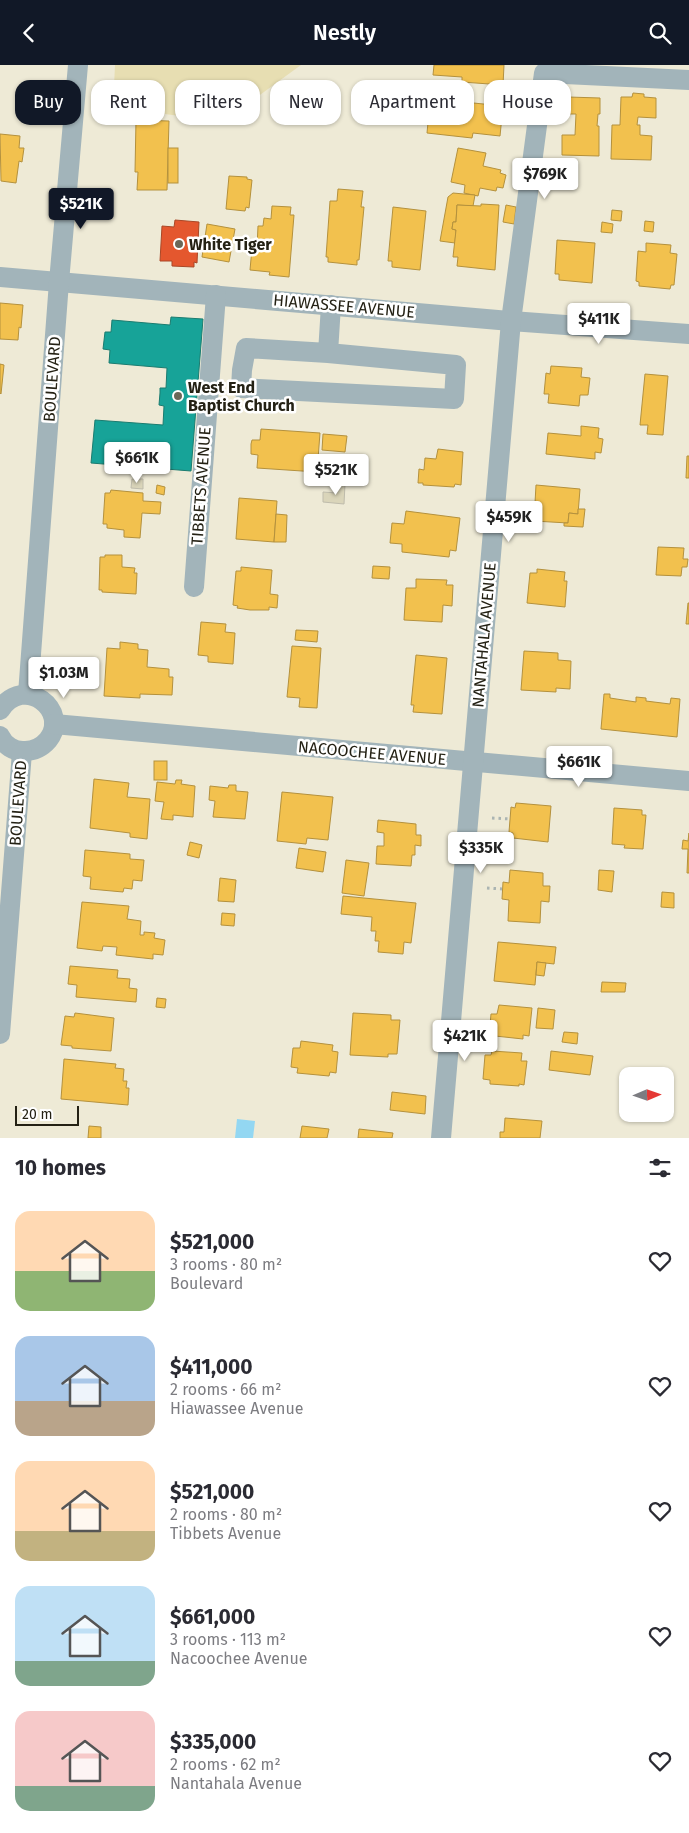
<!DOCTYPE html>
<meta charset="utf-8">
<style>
body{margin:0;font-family:"Fira Sans",sans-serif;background:#f2f2f3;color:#2b2b33;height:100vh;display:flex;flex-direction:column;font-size:19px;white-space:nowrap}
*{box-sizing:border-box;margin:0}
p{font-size:16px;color:#7c7c81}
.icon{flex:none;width:28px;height:28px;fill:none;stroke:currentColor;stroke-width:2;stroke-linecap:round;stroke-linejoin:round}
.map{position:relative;height:1073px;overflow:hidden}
.panel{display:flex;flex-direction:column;background:#fff;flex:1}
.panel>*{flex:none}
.top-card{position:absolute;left:15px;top:15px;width:660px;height:45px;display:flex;gap:10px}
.needle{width:32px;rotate:88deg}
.fabs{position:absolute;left:619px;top:1002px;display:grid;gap:10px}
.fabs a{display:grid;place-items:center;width:55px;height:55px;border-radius:10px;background:#fff;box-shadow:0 1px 4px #0004;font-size:25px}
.scale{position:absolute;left:15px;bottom:12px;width:64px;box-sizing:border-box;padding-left:5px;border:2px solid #242114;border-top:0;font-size:14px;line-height:18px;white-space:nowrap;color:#242114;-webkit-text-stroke:4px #fff;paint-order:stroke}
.price{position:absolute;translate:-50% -42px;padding:0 11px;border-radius:5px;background:#fff;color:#222;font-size:16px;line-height:32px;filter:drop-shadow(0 1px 2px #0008)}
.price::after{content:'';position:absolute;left:50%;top:30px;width:15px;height:11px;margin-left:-8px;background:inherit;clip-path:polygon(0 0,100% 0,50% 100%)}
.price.current{background:#111827;color:#fff}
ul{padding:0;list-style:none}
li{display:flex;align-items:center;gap:15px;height:125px;padding:0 15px}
li span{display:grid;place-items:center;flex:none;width:140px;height:100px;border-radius:15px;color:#555}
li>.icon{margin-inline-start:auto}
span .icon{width:60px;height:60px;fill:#fffc;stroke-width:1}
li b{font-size:21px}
h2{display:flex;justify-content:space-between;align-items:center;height:60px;padding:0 15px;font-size:21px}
.pill{padding:0 18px;border-radius:15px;background:#fff;box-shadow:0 1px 4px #0004;font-size:18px;line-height:45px}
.pill.current{background:#111827;color:#fff}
header{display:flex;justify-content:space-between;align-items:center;height:65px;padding:0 15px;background:#111827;color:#fff;font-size:22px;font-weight:600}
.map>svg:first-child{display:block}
.green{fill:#e7deb2}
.water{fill:#93d7f2}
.homes{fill:#f2c14e;stroke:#b4913d}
.shops{fill:#e4572e;stroke:#aa4726}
.public{fill:#17a398;stroke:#1b7c70}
.building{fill:#dad5ba;stroke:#bfbcac}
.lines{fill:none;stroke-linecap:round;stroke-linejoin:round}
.path{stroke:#aab4b2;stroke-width:3;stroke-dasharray:2.5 4;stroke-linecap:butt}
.minor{stroke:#a2b4ba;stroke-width:20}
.poi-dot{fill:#6b6758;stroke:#fff;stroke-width:2}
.labels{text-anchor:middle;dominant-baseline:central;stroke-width:5;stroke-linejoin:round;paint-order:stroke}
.poi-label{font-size:16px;font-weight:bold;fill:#242114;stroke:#fff;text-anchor:start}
.street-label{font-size:16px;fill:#242114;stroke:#fff}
</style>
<header><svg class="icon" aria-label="back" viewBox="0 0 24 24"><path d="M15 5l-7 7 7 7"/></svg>Nestly<svg class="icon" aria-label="search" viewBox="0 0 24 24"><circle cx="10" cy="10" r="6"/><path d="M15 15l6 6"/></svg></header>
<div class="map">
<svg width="689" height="1073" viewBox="0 0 689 1073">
<rect width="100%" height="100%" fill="#eeead6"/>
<polygon class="green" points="115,0 301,0 224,56 113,43"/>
<polygon class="water" points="237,1054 255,1056 253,1073 235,1073"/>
<g class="homes">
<polygon points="434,0 504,0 503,20 462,17 462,12 433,10"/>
<polygon points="633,28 644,29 644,32 656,33 656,53 638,52 637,60 640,60 640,70 652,71 651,95 611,94 612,60 620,60 621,32 632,32"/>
<polygon points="568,32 600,33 600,49 598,49 597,61 599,61 599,91 562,90 562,70 575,70 576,49 568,49"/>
<polygon points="444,35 503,41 500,71 473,68 472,73 427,68 429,47 442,48"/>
<polygon points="136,55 169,56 167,125 137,125 138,107 135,107"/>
<polygon points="0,69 20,71 19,83 24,83 22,97 19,96 16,118 1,116"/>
<rect x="168" y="83" width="10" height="35"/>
<polygon points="458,83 486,88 483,101 501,105 500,108 506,110 503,123 497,122 496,126 480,123 478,131 464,128 465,120 451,117"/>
<polygon points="229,111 247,112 247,114 252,115 249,143 246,142 245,146 226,144"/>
<polygon points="338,124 363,126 361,142 364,142 359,195 357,195 357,200 328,197 328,192 326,192 330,136 337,136"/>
<polygon points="453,128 475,130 473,141 457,140 456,157 453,157 452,164 456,165 455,178 440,176 448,132"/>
<polygon points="481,139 499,140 495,205 457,201 458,192 453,192 456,165 452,164 453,157 456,157 457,140 481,141"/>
<polygon points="506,140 516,142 514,159 503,157"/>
<polygon points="272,141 291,142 290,150 294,150 289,212 269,210 270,207 250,205 252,183 257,183 258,161 263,161 264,153 271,154"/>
<polygon points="393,142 426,146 420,205 392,202 392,196 388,196"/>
<polygon points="612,145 622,146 621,156 611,155"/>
<polygon points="645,156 654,157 653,167 644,166"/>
<polygon points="602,157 613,159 612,168 601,167"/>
<polygon points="207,159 235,164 229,197 202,192"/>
<polygon points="557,175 595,178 592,218 559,215 559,209 555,209"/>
<polygon points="646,178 671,180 670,188 677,189 674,220 671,220 670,224 639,221 639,217 636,216 638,186 646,187"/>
<polygon points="0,238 23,240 21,263 19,262 18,275 0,274"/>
<polygon points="0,299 4,300 1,329 0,328"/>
<polygon points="551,301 582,303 581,312 590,313 588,330 580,330 579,341 548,338 549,329 544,329 546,308 550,309"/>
<polygon points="645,309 668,311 663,370 647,369 648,360 640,360"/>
<polygon points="581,361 599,363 598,373 603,374 601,388 595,387 595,394 546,389 548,368 581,371"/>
<polygon points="261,364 320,368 317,407 257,403 258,390 251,389 251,379 252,375 260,375"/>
<polygon points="323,369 347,371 345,387 322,385"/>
<polygon points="438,384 463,387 461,420 455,419 454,422 423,420 423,418 418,418 419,404 424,405 425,393 436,394"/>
<polygon points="687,391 689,391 689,413 686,413"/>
<polygon points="326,394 348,395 346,414 325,413"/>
<polygon points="157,420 165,422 164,430 156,428"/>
<polygon points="536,420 580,424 578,449 569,448 568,458 534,456"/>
<polygon points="111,425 143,428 143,436 161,437 160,449 142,448 140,473 124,472 124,465 107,463 107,459 103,459 105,428 110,428"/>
<polygon points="239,433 277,436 274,477 236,474"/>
<polygon points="578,444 585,444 583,462 564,461 564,458 568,458 569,448 578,449"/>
<polygon points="406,446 460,453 456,486 450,485 449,492 402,487 402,479 390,478 392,458 404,459"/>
<polygon points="276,449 287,450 286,477 274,477"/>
<polygon points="658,482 684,483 683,494 688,494 687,502 682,502 681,511 656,510"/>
<polygon points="105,490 122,490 122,502 135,503 134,508 137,508 136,529 102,527 102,525 99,525 100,492 105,492"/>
<polygon points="373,501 390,502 389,514 372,513"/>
<polygon points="241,502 272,505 270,529 278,530 277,543 269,542 269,545 250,545 237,543 238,541 233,540 236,506 241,506"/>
<polygon points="537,504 565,507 564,516 567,516 565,542 527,538 530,508 537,508"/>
<polygon points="416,514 447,515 446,520 453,520 452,541 443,540 442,557 404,555 406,523 416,523"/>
<polygon points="688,538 689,538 689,559 686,559"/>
<polygon points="201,557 226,559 225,567 235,568 233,599 208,597 208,591 198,590"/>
<polygon points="296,565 318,566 317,577 295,575"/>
<polygon points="120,577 138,579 138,584 148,585 147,602 169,604 169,612 173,612 172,630 140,629 140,633 104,631 107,583 120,584"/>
<polygon points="292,581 321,583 317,643 299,642 300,633 287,632"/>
<polygon points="524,586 558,588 558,595 571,596 570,624 556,623 556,627 521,625"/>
<polygon points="416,590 447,593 442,649 413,647 414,640 411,640"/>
<polygon points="604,629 610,629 610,633 636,637 636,632 646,633 646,636 670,639 671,633 680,634 677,672 601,664"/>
<rect x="154" y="696" width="13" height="19"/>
<polygon points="94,714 129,718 127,732 150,734 147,774 130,772 130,768 90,763"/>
<polygon points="176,715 182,715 181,719 195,721 193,752 173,750 173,755 161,754 164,737 155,736 157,717 175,719"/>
<polygon points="229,720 236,720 236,726 248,727 245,754 213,752 215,736 209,735 210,721 228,723"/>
<polygon points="282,727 333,732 328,775 307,773 306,779 277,776"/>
<polygon points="516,738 551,741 548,777 513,773 513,768 509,767 511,742 515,743"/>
<polygon points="614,743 642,745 642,750 646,750 643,784 624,783 625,780 612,779"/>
<polygon points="378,755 416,759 416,770 421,770 421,781 415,780 415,790 412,790 411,801 376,799 377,781 384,781 384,768 377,767"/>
<polygon points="689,768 689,808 687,808 688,784 682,784 683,775 688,776"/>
<polygon points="190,777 202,780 199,793 187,790"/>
<polygon points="299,783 326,787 323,807 296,803"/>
<polygon points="85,785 130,789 130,794 144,795 142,816 133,815 132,824 124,823 123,827 90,824 91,812 83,811"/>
<polygon points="346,795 369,798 364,831 342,828"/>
<polygon points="510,805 543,808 543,821 550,821 549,837 541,836 540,858 508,856 509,835 502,834 503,817 509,818"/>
<polygon points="599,805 614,806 612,827 598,825"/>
<polygon points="220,813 236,815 234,837 218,836"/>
<polygon points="662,827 674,828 674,843 661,842"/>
<polygon points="343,831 416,838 411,878 404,877 403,889 378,887 379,876 375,876 376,866 371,866 372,852 341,849"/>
<polygon points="82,837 129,841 127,854 141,856 140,870 144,870 144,867 155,868 154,873 165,875 163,890 153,889 153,894 116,890 117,882 103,881 102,886 77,883"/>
<polygon points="222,848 235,849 234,861 221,860"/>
<polygon points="498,877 556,882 554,899 537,897 535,920 494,916"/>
<polygon points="537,897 546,898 544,911 536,910"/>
<polygon points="70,901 118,905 117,913 130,914 129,923 137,924 136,937 76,932 77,920 68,919"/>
<polygon points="602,917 626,918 625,927 601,927"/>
<polygon points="157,933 166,934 165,943 156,942"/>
<polygon points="499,940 532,943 529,971 523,970 523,974 495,971 496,961 490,960 491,949 497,949"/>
<polygon points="538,943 555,945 553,964 536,963"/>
<polygon points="75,948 114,953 111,986 72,983 72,981 61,980 65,951 74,952"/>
<polygon points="353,948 391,950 391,955 400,955 397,989 388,989 388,992 350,990"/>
<polygon points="564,967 578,968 577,979 562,977"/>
<polygon points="301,976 333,980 332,986 338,987 336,1008 330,1007 329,1011 297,1008 298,1003 291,1002 293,983 300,983"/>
<polygon points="492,986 522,988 521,996 527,996 524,1020 519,1019 519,1021 490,1019 490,1015 483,1014 485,990 491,990"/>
<polygon points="551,986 593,991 590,1010 549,1005"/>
<polygon points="64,994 116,999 115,1003 124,1004 123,1016 127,1016 126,1023 129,1023 128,1040 61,1034"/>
<polygon points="392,1027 426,1031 425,1049 390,1045"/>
<polygon points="505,1053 542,1056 540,1073 500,1073 500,1067 504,1067"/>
<polygon points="89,1061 101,1062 101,1073 88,1073"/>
<polygon points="302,1061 329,1064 327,1073 300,1073"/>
<polygon points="359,1064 393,1068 392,1073 358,1073"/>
</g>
<polygon class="shops" points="175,155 199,157 197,198 194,197 194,202 172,201 172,196 160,196 162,161 174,162"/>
<polygon class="public" points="171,252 203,254 191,406 91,398 95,355 163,360 164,341 159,340 160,328 160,323 166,323 167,303 109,298 110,285 103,284 105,267 111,267 112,255 170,260"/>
<g class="building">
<polygon points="132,414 143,414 143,424 131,423"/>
<polygon points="337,419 345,419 344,439 323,437 323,427 337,428"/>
</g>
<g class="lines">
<g class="path">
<polyline points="492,753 510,754"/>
<polyline points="487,823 502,824"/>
</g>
<g class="minor">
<polyline points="0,212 511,256 689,269"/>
<polyline points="328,288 456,300 454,334 241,323 242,305 246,283 328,288 331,240"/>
<polyline points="194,522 216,230"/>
<polyline points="28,629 59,217 78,0"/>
<path d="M0,645C24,608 71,646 48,675C42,682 35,686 25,686C14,687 4,680 0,671"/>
<polyline points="54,659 689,716"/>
<polyline points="0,969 22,687"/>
<polyline points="441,1073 511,256 544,8 689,15"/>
</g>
</g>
<g class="poi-dot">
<circle cx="179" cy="179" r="5"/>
<circle cx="178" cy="331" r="5"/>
</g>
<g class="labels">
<g class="poi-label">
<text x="189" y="179">White Tiger</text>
<text x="188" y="322">West End<tspan x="188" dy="18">Baptist Church</tspan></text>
</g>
<g class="street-label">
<text transform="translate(344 241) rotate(5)">HIAWASSEE AVENUE</text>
<text transform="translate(52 314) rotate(-86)">BOULEVARD</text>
<text transform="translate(201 421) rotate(-86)">TIBBETS AVENUE</text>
<text transform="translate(484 570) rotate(-85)">NANTAHALA AVENUE</text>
<text transform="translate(372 688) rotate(5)">NACOOCHEE AVENUE</text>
<text transform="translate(18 738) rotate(-86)">BOULEVARD</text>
</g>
</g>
</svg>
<div class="fabs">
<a><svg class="needle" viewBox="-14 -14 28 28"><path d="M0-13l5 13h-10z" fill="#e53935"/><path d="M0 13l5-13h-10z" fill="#7c7c81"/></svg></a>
</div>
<div class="scale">20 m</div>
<b class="price" style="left:545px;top:135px">$769K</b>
<b class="price current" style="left:81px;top:165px">$521K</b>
<b class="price" style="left:599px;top:280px">$411K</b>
<b class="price" style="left:137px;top:419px">$661K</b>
<b class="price" style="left:336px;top:431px">$521K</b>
<b class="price" style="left:509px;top:478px">$459K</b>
<b class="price" style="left:64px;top:634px">$1.03M</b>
<b class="price" style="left:579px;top:723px">$661K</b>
<b class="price" style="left:481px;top:809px">$335K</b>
<b class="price" style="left:465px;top:997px">$421K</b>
<div class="top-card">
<a class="pill current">Buy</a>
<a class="pill">Rent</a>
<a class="pill">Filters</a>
<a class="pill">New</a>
<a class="pill">Apartment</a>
<a class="pill">House</a>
</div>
</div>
<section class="panel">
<h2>10 homes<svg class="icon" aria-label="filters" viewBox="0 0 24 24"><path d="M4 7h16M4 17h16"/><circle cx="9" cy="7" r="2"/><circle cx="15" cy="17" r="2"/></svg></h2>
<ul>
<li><span style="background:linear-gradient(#ffd9b3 60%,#8fb573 0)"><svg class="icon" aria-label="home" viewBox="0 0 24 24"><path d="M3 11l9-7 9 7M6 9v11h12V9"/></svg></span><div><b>$521,000</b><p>3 rooms · 80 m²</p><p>Boulevard</p></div><svg class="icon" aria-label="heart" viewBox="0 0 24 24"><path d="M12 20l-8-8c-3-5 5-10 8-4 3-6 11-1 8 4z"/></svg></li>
<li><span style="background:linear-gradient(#a9c7e8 65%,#b9a48a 0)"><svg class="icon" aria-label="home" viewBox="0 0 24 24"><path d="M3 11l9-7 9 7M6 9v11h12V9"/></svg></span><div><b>$411,000</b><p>2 rooms · 66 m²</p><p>Hiawassee Avenue</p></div><svg class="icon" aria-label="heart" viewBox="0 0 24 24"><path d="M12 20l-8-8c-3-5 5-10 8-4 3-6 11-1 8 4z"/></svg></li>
<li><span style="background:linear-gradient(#ffd9b3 70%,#c2b280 0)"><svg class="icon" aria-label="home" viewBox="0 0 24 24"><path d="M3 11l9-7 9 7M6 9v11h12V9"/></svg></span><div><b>$521,000</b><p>2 rooms · 80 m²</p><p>Tibbets Avenue</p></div><svg class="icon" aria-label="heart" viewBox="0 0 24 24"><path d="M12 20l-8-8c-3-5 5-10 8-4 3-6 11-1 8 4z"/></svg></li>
<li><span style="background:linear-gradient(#bfe0f5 75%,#7fa58c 0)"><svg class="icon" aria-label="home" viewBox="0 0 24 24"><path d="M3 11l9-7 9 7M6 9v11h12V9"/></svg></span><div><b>$661,000</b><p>3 rooms · 113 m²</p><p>Nacoochee Avenue</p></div><svg class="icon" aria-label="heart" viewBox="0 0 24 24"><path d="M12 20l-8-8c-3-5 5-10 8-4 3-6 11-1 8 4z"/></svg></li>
<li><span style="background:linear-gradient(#f6c9c9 75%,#7fa58c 0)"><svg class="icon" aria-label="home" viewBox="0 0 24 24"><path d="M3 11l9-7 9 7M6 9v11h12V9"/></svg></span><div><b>$335,000</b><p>2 rooms · 62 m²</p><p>Nantahala Avenue</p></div><svg class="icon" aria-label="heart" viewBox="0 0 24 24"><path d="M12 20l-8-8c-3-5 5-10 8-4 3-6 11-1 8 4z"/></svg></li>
</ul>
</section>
